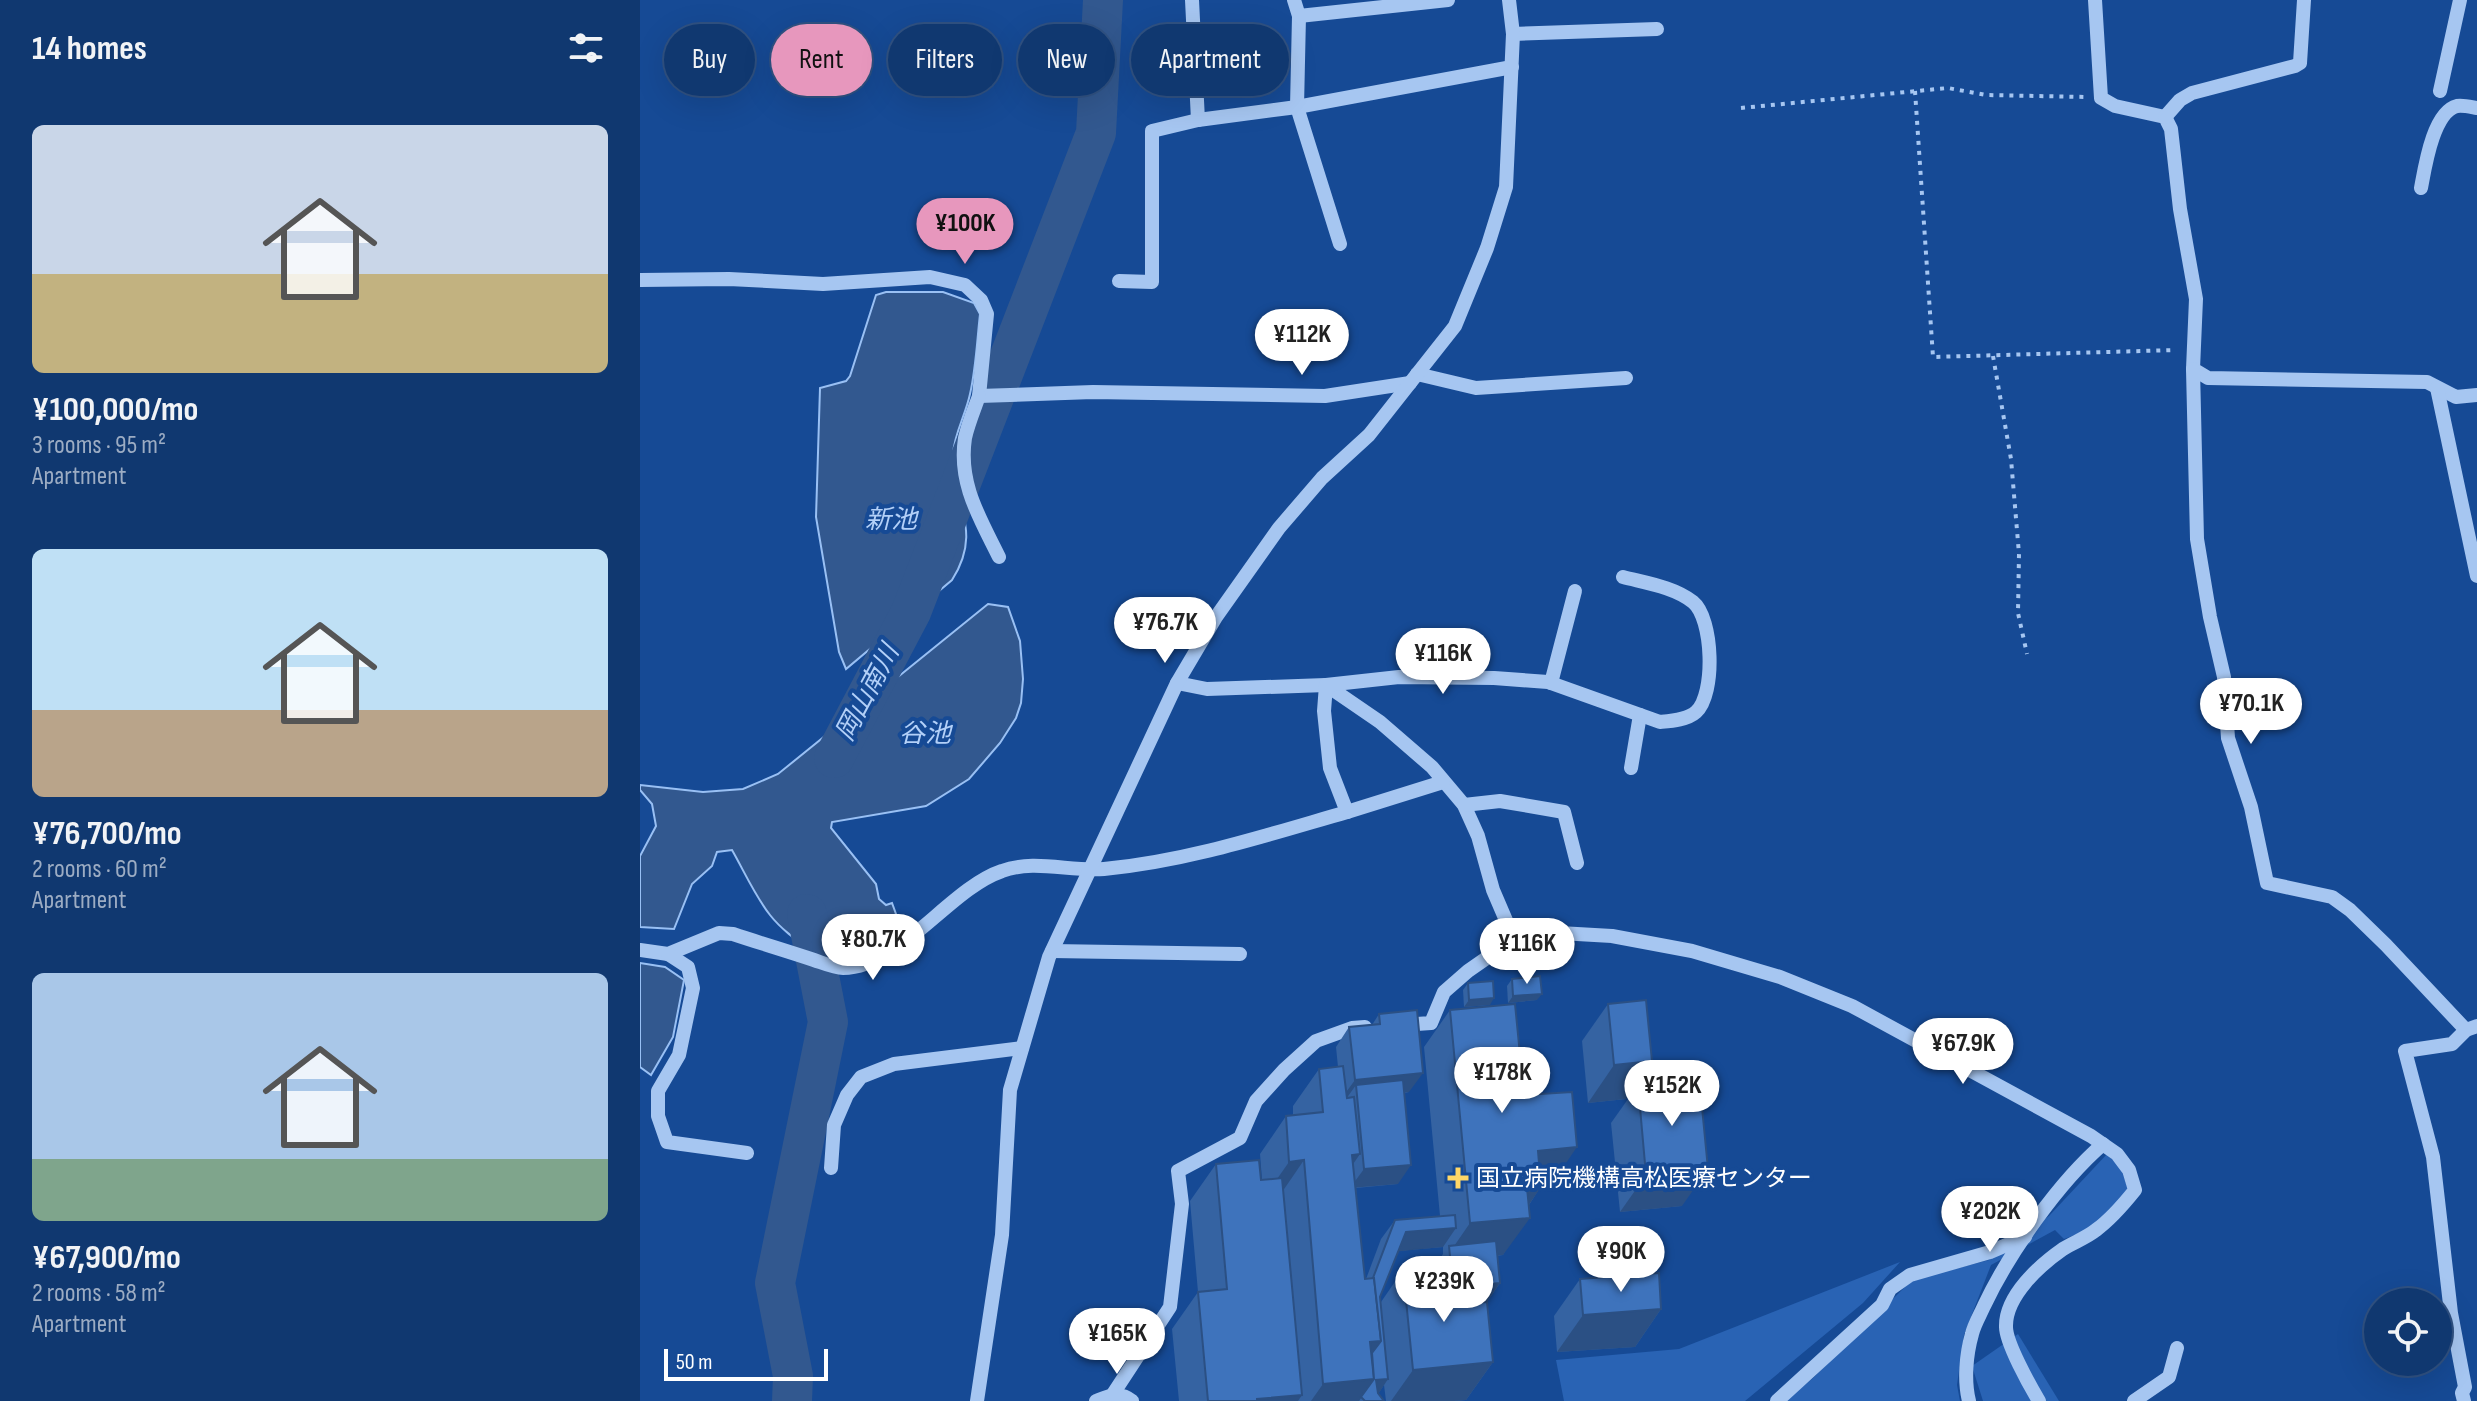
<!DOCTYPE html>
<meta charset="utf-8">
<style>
body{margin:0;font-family:"Sofia Sans Condensed","Noto Sans JP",sans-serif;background:#1e4378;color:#f1f3f6;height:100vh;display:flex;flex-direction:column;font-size:30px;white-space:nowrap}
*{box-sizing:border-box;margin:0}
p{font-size:26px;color:#9cacc3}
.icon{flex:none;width:44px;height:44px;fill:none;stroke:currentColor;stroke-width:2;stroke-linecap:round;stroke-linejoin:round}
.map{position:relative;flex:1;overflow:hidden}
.drawer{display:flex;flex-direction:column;background:#103870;width:640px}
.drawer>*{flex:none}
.top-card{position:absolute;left:24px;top:24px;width:760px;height:72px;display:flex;gap:16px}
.fabs{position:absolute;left:1724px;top:1288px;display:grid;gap:16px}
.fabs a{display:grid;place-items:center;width:88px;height:88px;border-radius:50%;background:#103870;box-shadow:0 8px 32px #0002,0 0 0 2px #305283;font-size:40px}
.scale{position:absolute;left:24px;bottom:20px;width:164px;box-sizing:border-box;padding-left:8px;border:4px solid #fff;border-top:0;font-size:22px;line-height:28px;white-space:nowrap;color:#fff;-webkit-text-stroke:6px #164a95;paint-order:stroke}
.price{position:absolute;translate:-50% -68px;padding:0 18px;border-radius:28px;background:#fff;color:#222;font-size:26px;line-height:52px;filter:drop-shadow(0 2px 4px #0008)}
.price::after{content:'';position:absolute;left:50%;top:48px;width:24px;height:18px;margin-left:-12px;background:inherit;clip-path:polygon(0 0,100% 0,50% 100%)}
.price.on{background:#e797bd;color:#111}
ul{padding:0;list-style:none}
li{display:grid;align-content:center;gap:16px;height:424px;padding:0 32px}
li span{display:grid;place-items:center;height:248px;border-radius:12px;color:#555}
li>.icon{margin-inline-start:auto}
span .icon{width:144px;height:144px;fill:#fffc;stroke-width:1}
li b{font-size:34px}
h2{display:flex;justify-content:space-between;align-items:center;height:96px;padding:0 32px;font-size:34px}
.pill{padding:0 28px;border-radius:36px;background:#103870;box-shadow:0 8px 32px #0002,0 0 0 2px #305283;font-size:28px;line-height:72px}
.pill.on{background:#e797bd;color:#111}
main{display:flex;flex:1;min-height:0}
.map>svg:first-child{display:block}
.green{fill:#2963b4}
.water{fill:#32588f;stroke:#99c0f4;stroke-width:2}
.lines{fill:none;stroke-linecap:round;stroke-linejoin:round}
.river{stroke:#32588f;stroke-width:40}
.path{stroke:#a6c6f1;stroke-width:4;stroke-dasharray:4 6;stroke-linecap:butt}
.minor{stroke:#a6c6f1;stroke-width:14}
.wall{fill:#3563a2;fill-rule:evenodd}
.shaded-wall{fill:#2b5084}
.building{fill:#3e73bc;stroke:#2b5084;stroke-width:2}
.poi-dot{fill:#ffd767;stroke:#164a95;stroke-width:3}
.labels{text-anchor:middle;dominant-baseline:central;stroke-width:8;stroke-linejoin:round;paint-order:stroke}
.poi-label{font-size:24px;fill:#fff;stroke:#164a95;text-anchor:start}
.water-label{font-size:26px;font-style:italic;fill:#b3d0f8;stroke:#164a95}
</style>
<main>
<section class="drawer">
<h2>14 homes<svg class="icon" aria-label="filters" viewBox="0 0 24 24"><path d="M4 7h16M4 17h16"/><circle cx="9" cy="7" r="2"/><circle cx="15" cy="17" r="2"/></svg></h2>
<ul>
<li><span style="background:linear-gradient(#c9d6e8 60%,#c2b280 0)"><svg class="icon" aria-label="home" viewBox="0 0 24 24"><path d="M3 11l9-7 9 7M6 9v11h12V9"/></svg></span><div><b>¥100,000/mo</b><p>3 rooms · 95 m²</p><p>Apartment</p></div></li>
<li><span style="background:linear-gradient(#bfe0f5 65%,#b9a48a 0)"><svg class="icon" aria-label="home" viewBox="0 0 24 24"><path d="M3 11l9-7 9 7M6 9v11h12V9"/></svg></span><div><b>¥76,700/mo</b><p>2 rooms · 60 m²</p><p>Apartment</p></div></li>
<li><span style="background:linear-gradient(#a9c7e8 75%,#7fa58c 0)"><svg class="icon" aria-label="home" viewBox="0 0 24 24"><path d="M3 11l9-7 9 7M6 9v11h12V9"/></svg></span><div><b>¥67,900/mo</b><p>2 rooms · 58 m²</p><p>Apartment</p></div></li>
</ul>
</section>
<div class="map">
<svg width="1837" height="1401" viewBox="0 0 1837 1401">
<rect width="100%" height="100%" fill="#164a95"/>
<g class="green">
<polygon points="1467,1154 1481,1168 1489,1193 1456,1227 1424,1239 1415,1230 1351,1265 1324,1335 1317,1385 1320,1401 1145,1401 1172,1379 1272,1280 1349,1260 1409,1216"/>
<polygon points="1260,1262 1223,1303 1105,1401 924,1401 916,1360 1039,1349"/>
<polygon points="1378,1334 1419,1401 1343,1401 1332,1366"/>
</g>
<g class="water">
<path d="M246,292H303L334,303L340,314C337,340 336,368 330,394C326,414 314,434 313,454C312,503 344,530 312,580L206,669L199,652L176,517L180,388L206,381L210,376L236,295Z"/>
<path d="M348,604L368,607L380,641L383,679L381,703L376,718L360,743L329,779L286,806L192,822L191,828L236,884L239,899L246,905L252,903L256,914L244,928L251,936C243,942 236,951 227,956C197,974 148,938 130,915C115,896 104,871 92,850L77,852L72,866L52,884L34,929L0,927V856L16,826L12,804L0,790V785L63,792L103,789L138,774Z"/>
<polygon points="0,963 25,967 44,980 33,1037 11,1075 0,1067"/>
</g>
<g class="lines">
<g class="river">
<polyline points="194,758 271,612 456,133 463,0"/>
<polyline points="152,1401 153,1376 135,1283 188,1022 167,914"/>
</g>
<g class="path">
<polyline points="1275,91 1293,357 1536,350"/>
<polyline points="1101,108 1308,88 1346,95 1446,97"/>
<polyline points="1353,356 1371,459 1379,554 1378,613 1387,654"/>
</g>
<g class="minor">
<polyline points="552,0 558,120"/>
<polyline points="654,0 659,16 657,107 700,244"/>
<polyline points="1455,0 1461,98 1475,106 1525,117 1531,129 1540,209 1556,299 1553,369 1568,378 1787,382 1816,397 1837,395"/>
<polyline points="659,16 808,0"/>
<polyline points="873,34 1017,29"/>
<polyline points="1800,91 1820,0"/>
<polyline points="1525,117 1540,100 1552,93 1655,66 1660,63 1664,0"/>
<path d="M1781,188C1785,167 1793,112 1817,106C1823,105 1831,107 1837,108"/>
<polyline points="0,280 89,279 183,284 290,277 325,285 341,300 347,314 339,396 453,392 685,396 770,383"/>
<polyline points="479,281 512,282 512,131 558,120 657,107 872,67"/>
<polyline points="1553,369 1557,539 1570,617 1584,677 1588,738 1611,807 1627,883 1692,897 1710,910 1746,945 1826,1030"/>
<polyline points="777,374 836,388 986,378"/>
<polyline points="1797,388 1837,576"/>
<path d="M339,396C334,410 328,424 325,438C318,484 340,518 359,557"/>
<polyline points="537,683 567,689 686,685 740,722 792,767 824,805 838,836 853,890 874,939 828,971 804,992 791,1023 762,1025"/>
<polyline points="911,683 935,591"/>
<polyline points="991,768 1000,715"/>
<polyline points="824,805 860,801 924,812 937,863"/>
<polyline points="707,812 803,782"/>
<path d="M874,939L902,932L972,936L1052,951L1140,977L1212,1006L1451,1136L1477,1154L1489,1170L1495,1190C1483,1205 1471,1219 1456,1230C1446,1238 1434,1242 1423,1249C1400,1265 1365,1296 1366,1327C1366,1343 1390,1386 1399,1401"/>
<path d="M0,950L28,954L79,933L93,934C120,943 147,951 174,960C183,963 194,968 203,968C261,967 309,889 362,871C394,859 431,872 464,869C548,861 627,835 707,812L690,768L684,711L686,685L759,677L854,678L908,682L1020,722C1031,721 1047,720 1056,712C1076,694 1073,618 1053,602C1034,587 1006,583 983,577"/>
<polyline points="412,951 600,954"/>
<polyline points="28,954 48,967 53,988 39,1055 18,1091 18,1116 27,1142 107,1153"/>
<polyline points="191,1168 194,1125 207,1095 221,1077 254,1064 382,1048"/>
<polyline points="473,1394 530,1307 542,1204 538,1171 600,1138 616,1101 644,1070 676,1041 712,1028 725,1027"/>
<polyline points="337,1401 362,1235 370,1090 409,957 537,683 576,617 639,528 682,478 729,435 815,326 847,248 866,187 873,34 869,0"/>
<path d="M456,1401C469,1396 480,1391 492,1401"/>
<polyline points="1137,1401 1242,1305 1250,1289 1270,1275 1350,1252 1385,1237"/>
<path d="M1329,1401C1324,1381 1326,1355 1332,1334C1334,1325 1340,1315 1344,1306C1369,1253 1418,1183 1463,1144"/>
<polyline points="1494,1401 1529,1377 1537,1348"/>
<polyline points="1824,1401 1822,1393 1825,1387 1811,1313 1793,1157 1765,1051 1812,1044 1826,1030 1837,1026"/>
</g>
</g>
<g class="wall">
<polygon points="872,979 897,1000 868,1003 867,986"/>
<polygon points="828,983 850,1005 824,1007 823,990"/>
<polygon points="968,1004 986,1099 948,1103 942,1041"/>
<path d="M810,1010L884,1095L911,1185L901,1186L889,1205L863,1255L857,1256L860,1283L847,1302L853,1362L826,1400L814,1401H746L744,1385L738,1394L744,1401H539L532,1329L558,1292L550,1201L576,1164L622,1180L620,1154L646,1116L653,1115V1106L679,1069L698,1067L696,1047L709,1027L732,1025L739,1014L769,1092L765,1093L758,1184L716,1188L725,1279H726L741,1239L755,1220L800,1216L784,1047ZM803,1247V1254L794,1267L763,1270L741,1302L740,1297L758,1251Z"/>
<polygon points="998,1085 1042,1206 980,1212 971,1123"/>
<polygon points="940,1279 1021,1309 995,1347 917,1352 914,1316"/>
</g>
<g class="shaded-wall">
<polygon points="902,994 897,1000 868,1003 873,996"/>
<polygon points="854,998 850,1005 824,1007 829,1000"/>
<polygon points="1012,1061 986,1099 948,1103 974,1065"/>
<polygon points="783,1073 769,1092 717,1098 716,1085 706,1099 701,1099 715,1080"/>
<polygon points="937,1147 911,1185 872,1189 898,1151"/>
<polygon points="720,1154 694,1192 712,1155"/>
<polygon points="664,1160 638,1198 623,1199 649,1162"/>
<polygon points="771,1165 758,1184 710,1188 724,1169"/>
<polygon points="1068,1169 1042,1206 980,1212 1006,1175"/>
<polygon points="901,1187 879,1219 890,1218 863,1255 811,1260 810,1252 830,1223 887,1188"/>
<polygon points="816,1228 803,1247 752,1252 766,1232"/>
<polygon points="860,1283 834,1321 787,1325 813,1288"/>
<polygon points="1021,1309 995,1347 917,1352 943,1315"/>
<polygon points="741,1341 719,1372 730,1342"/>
<polygon points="853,1362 826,1400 814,1401 751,1401 773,1370"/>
<polygon points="734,1379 719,1401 671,1401 683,1384"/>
<polygon points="748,1379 735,1399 723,1400 736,1380"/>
<polygon points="662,1395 658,1401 616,1401 617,1399"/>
</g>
<g class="building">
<polygon points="900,976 902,994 873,996 872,979"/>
<polygon points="853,981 854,998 829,1000 828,983"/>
<polygon points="1006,1000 1012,1061 974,1065 968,1004"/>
<polygon points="875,1004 884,1095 932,1092 937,1147 898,1151 901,1187 887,1188 890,1218 830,1223 810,1010"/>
<polygon points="777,1010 783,1073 715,1080 709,1027 740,1024 739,1014"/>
<polygon points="703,1066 707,1098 714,1097 720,1154 712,1155 725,1279 734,1278 741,1341 730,1342 734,1379 683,1384 664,1160 649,1162 646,1116 683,1112 679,1069"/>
<polygon points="763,1080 771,1165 724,1169 716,1085"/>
<polygon points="1043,1081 1061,1097 1068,1169 1006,1175 998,1085"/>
<polygon points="619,1160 621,1180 642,1178 662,1395 617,1399 617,1401 568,1401 558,1292 587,1289 576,1164"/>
<polygon points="815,1215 816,1228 766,1232 740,1297 748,1379 736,1380 738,1393 744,1401 725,1401 721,1397 734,1379 732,1353 741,1341 734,1278 733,1278 755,1220"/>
<polygon points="856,1241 860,1283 813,1288 809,1246"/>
<polygon points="804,1266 807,1305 847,1302 853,1362 773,1370 763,1270"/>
<polygon points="1019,1273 1021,1309 943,1315 940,1279"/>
</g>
<path class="poi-dot" d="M814 1166h8v8h8v8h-8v8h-8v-8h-8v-8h8z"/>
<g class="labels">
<g class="poi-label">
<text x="836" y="1178">国立病院機構高松医療センター</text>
</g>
<g class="water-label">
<text x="251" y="520">新池</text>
<text transform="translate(228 693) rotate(-62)">岡山南川</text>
<text x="285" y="734">谷池</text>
</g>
</g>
</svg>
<div class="fabs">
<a><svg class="icon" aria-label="locate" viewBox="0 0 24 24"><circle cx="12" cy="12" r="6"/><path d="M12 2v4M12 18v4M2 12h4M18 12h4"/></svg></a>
</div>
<div class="scale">50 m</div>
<b class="price on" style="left:325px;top:266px">¥100K</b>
<b class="price" style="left:662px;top:377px">¥112K</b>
<b class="price" style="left:525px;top:665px">¥76.7K</b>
<b class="price" style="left:803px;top:696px">¥116K</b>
<b class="price" style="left:1611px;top:746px">¥70.1K</b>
<b class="price" style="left:233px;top:982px">¥80.7K</b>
<b class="price" style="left:887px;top:986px">¥116K</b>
<b class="price" style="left:1323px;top:1086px">¥67.9K</b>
<b class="price" style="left:862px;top:1115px">¥178K</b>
<b class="price" style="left:1032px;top:1128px">¥152K</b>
<b class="price" style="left:1350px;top:1254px">¥202K</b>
<b class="price" style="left:981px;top:1294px">¥90K</b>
<b class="price" style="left:804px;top:1324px">¥239K</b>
<b class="price" style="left:477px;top:1376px">¥165K</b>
<div class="top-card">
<a class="pill">Buy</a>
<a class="pill on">Rent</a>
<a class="pill">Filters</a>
<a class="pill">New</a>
<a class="pill">Apartment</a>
</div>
</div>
</main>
